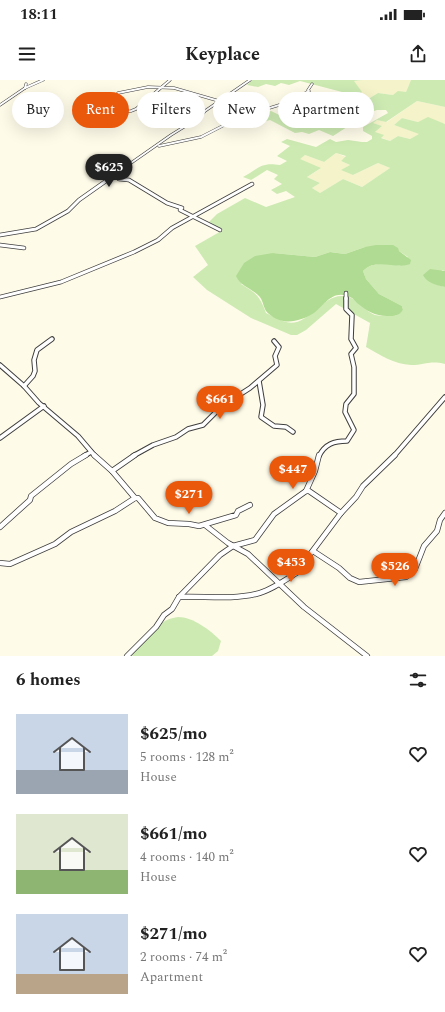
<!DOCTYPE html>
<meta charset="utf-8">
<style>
body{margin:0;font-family:Spectral,serif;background:#f2f2f2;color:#222;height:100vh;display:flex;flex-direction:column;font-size:15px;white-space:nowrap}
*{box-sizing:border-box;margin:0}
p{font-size:13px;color:#767676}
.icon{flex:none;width:22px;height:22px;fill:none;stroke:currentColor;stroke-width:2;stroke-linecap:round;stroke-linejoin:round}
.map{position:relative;height:576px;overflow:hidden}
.details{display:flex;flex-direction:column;background:#fff;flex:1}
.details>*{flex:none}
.top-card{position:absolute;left:12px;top:12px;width:421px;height:36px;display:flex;gap:8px}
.price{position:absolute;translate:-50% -34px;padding:0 9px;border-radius:14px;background:#ea580c;color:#fff;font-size:13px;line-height:26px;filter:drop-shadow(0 1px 2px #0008)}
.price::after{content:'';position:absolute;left:50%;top:24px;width:12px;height:9px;margin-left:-6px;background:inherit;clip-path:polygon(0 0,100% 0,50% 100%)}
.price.on{background:#222;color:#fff}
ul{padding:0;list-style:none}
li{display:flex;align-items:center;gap:12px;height:100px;padding:0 16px}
li span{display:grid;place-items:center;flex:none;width:112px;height:80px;border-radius:0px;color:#555}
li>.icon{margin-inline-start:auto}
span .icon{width:48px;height:48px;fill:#fffc;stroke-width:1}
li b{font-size:17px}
h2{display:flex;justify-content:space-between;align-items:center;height:48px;padding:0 16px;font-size:17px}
.chip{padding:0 14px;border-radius:18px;background:#fff;box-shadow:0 4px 16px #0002;font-size:14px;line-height:36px}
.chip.on{background:#ea580c;color:#fff}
.status{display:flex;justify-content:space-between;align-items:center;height:28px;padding:0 20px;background:#fff;direction:ltr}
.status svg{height:11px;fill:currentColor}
header{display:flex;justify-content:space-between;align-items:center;height:52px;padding:0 16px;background:#fff;font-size:18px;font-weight:700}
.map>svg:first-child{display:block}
.farmland{fill:#f5f3c9}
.green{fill:#cdeab3;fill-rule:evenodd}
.forest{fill:#b0db92}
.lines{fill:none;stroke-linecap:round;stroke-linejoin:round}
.minor-far3-casing{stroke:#3e3e3e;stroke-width:3}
.minor-far2-casing{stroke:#3e3e3e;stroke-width:4.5}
.minor-far1-casing{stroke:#3e3e3e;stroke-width:5.5}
.minor-casing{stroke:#3e3e3e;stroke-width:6}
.minor-far3{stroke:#fff;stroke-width:2}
.minor-far2{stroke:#fff;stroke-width:3}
.minor-far1{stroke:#fff;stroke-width:3.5}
.minor{stroke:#fff;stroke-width:4.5}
</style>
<div class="status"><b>18:11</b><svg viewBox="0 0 49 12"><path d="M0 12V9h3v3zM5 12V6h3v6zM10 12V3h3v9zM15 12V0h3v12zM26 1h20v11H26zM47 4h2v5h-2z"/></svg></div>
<header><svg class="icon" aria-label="menu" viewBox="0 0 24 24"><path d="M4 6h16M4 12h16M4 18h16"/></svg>Keyplace<svg class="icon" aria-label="share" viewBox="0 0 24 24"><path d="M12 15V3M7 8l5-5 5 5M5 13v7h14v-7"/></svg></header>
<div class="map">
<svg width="445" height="576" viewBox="0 0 445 576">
<rect width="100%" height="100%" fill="#fffbe9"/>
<g class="farmland">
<polygon points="362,0 411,0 406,12 393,15 378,13 365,21 354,18 353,1"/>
<polygon points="417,21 445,27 445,44 428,38 418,42 402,38 394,45 420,54 410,59 398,56 390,61 380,57 375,52 382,46 372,43 377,40 387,42"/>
<polygon points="336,73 346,77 341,81 350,85 342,90 353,95 378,83 390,88 362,107 343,99 320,113 312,108 320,103 307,97 320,89 299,79 305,75 324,82"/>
</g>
<g class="green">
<path d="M252,0H362L354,1L362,12L354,18L365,21L378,13L393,15L398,11L406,12L411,0H445V27L417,21L386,42L377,40L373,43L382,46L375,52L384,55L381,58L390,61L398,56L410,59L419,54L394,45L402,38L418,42L428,37L445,44V191L442,190L435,204L445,207V284C430,280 425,285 411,285C394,284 380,275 366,267L370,243L336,224L306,250L297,255H291L251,238L207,210L193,197L208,185L195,166L223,150L209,142L217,134L245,118L266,127L295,117L286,111L277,114L271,110L282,104L274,99L278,95L267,90L251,100L243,97C259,88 261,82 280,85L287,81L277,76L290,66L281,62L287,59L316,67L330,59L336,62L348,60L362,62H367L372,59V56L363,51V47L388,33L386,30H377L359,36L347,47L333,56L319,50L309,54L302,52L295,53L270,40L253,45L236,37L250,32L260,35L271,31L290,40L301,36L315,42L319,41L343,28L346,20V15L342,12L300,1L289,5L281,3L275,6L266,4L258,7L247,5ZM336,73L346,76L341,81L350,85L341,90L353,95L378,83L390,88L362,107L343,99L320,113L312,108L320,103L307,97L321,88L300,79L305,75L324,82ZM365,167L399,171L408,177L400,186C388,183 372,182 363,191L366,199L379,214L402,226L403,230C399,235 396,236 390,236C385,236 379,236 375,235C363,230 356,216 343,216C322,214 308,248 286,242C279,240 273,236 266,233C260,216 256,213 241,204L273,173L315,177L330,172L345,174Z"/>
<path d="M178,537C193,537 210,550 221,561L218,571L212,576H132C143,559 156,540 178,537Z"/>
</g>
<g class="forest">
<path d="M376,165H393L398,168L399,171L411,180L410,184C397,190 376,177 363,191L366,199L379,214L402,226L403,230C399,236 395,236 387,236C375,236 367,231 357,223C355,221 353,218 350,217C332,209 325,225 314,233C299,242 283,246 269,234C263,230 264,221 259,216C251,208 240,206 236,196L244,183L255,176L273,173L315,177L330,172L345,174L365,167Z"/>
<path d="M430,189L445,191V207C436,205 427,203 423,195Z"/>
</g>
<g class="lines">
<defs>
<g id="minor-far3">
<polyline points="25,8 43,0"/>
<polyline points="118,13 148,7 174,8 219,21"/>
<polyline points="0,25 25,8 26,4"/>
<polyline points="97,38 113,32 131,31 136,29 170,0"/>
<polyline points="159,66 201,57 240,37 289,22 309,11 308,10 312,4"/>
<polyline points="114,95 116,97"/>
<polyline points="111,97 171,55 200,37 205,31 250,0"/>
</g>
<g id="minor-far2">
<polyline points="115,96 119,99 129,100 167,123 182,128 180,130 220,150"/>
<polyline points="0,155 36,149 68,131 79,120 113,96"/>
<polyline points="0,165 24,168"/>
<polyline points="346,213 346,219"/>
<polyline points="0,217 61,202 134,172 158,160 172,148 252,104"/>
</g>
<g id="minor-far1">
<polyline points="0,285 24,306 39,323 78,356 95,376"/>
<polyline points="259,301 263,325 261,337 274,346 286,347 293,352"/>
<polyline points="24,306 33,296 35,291 34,280 37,270 52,259"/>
<polyline points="0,358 44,326"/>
<polyline points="84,376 91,372"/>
<polyline points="133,376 153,365 176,357 188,349 203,345 222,326 250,308 277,285 275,276 279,267 274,261"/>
<path d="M319,376C325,364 334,361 347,361L354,350L345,332L346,324L354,314V287L351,274L356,268L351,259L352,235L346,229V218"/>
<polyline points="394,376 445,317"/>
</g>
<g id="minor">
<polyline points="94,375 112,391 135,418 138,418 155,438 168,443 189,444 199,446 236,435 238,431 250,425"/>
<polyline points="112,391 135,375"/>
<polyline points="306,411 315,391 319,375"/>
<polyline points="205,445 228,463 248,474 304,527 367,576"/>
<polyline points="0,447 30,420 31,416 71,384 86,375"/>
<polyline points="313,471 339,488 350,498 359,502 406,497 415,489 424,466 437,451 440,440 445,433"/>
<polyline points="0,483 10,484 55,464 71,452 115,431 135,418"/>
<path d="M179,517C205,516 231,520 256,514C273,510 289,497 303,489L306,485L308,477L341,433L356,417L363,406L395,375"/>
<polyline points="127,576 156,547 164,535 172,529 179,517 220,475 233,466 255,460 274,434 306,411 309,411 341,433"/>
</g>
</defs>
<use href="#minor-far3" class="minor-far3-casing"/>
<use href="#minor-far2" class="minor-far2-casing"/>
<use href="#minor-far1" class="minor-far1-casing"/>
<use href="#minor" class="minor-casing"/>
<use href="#minor-far3" class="minor-far3"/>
<use href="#minor-far2" class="minor-far2"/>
<use href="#minor-far1" class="minor-far1"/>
<use href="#minor" class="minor"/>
</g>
</svg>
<b class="price on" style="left:109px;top:108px">$625</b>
<b class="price" style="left:220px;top:340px">$661</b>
<b class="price" style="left:293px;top:410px">$447</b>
<b class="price" style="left:189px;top:435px">$271</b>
<b class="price" style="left:291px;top:503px">$453</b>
<b class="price" style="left:395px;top:507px">$526</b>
<div class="top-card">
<a class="chip">Buy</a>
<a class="chip on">Rent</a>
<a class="chip">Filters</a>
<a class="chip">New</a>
<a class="chip">Apartment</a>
</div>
</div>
<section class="details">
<h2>6 homes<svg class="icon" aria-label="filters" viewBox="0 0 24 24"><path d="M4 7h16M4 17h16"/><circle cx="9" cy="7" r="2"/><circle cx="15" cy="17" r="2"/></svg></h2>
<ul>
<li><span style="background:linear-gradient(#c9d6e8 70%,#9aa5b1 0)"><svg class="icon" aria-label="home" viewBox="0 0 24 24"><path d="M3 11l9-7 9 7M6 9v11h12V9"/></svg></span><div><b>$625/mo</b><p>5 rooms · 128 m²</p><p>House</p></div><svg class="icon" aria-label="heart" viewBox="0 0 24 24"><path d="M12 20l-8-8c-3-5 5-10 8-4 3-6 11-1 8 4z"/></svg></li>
<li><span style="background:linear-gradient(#dfe7d0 70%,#8fb573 0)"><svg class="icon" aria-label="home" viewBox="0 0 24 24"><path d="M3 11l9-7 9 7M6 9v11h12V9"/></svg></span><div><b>$661/mo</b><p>4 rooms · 140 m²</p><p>House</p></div><svg class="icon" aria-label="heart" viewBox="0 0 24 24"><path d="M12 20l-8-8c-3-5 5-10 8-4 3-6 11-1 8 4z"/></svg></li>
<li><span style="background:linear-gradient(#c9d6e8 75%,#b9a48a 0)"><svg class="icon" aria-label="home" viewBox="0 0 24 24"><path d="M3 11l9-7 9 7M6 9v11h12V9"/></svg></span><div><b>$271/mo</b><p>2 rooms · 74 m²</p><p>Apartment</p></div><svg class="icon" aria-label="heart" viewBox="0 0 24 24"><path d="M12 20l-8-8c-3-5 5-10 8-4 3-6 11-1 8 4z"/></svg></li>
</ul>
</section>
